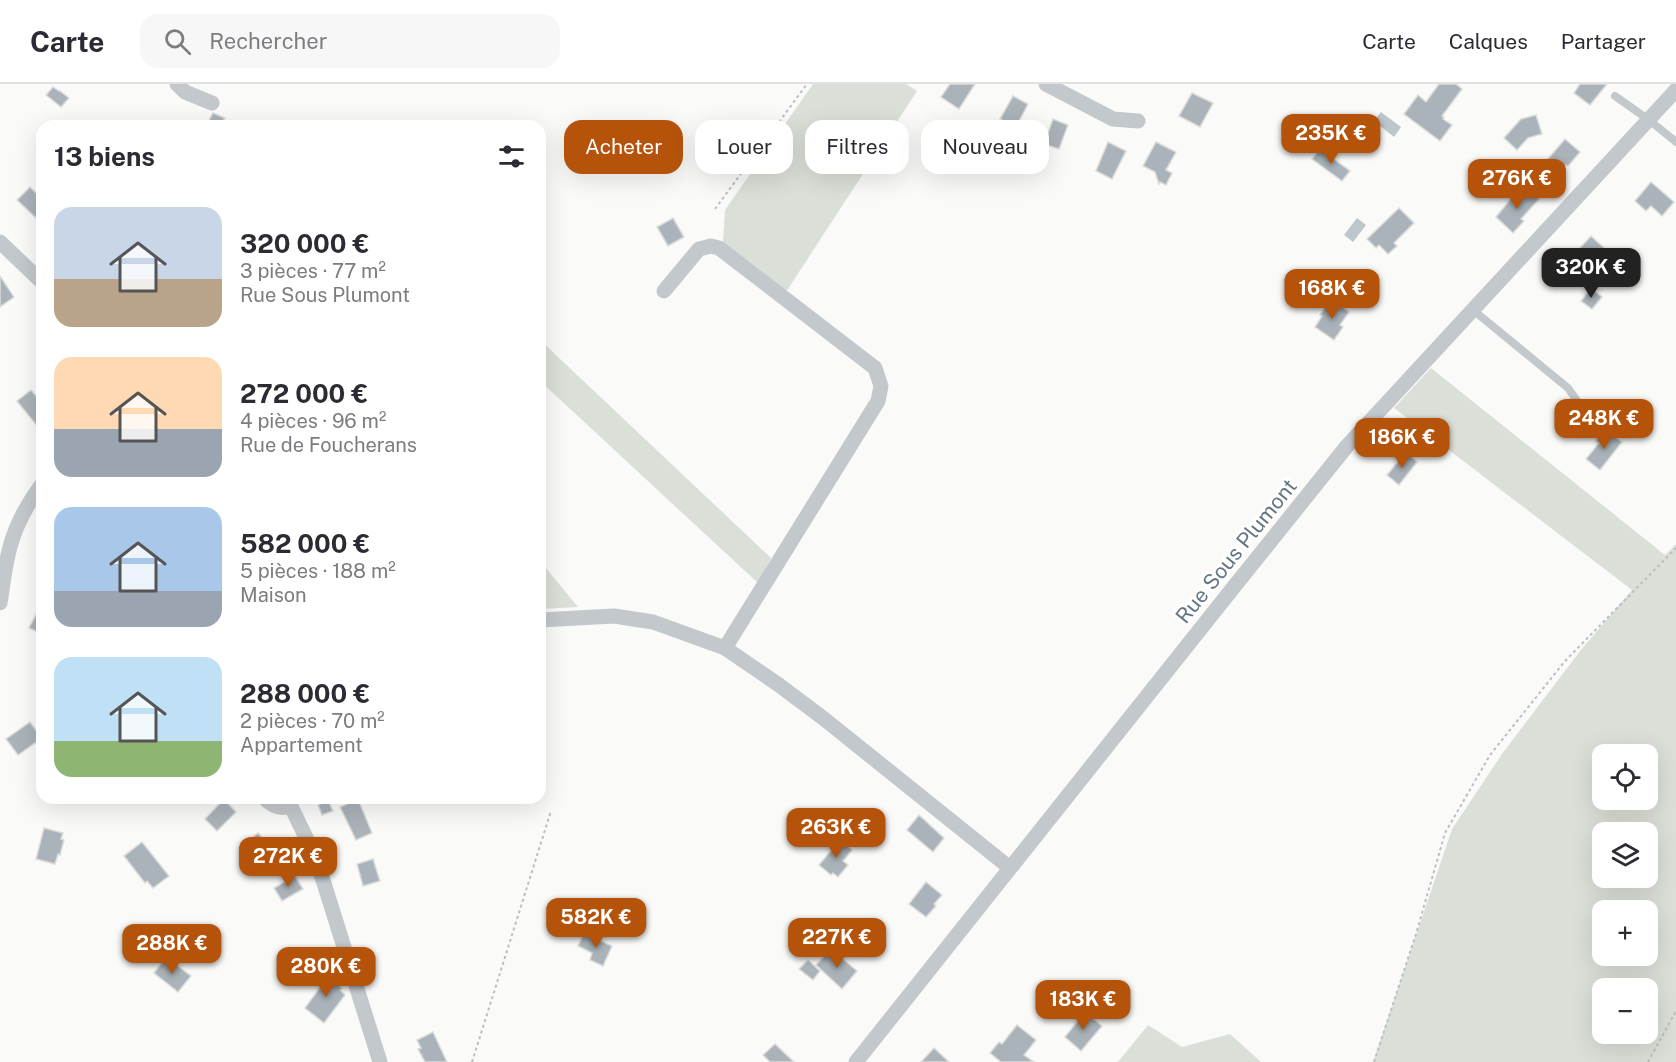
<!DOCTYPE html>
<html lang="fr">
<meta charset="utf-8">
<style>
body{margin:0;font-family:"Public Sans",sans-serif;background:#f7f7f7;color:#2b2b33;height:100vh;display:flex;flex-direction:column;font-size:22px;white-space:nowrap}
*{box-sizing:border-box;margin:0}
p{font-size:20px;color:#7c7c81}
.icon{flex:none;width:33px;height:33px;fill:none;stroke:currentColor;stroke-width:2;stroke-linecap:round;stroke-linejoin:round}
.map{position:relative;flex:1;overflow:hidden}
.panel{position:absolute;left:36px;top:36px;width:510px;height:684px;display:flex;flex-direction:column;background:#fff;border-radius:18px;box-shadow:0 6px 24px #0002}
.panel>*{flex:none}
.banner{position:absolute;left:564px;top:36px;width:570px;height:54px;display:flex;gap:12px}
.buttons{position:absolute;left:1592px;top:660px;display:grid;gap:12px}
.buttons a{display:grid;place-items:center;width:66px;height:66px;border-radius:12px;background:#fff;box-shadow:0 6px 24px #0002;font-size:30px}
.price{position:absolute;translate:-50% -51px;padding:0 14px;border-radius:12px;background:#b45309;color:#fff;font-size:20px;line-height:39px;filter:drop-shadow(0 2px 3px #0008)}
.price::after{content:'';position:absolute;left:50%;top:36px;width:18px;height:14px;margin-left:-9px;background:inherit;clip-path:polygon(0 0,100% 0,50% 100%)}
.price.active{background:#222;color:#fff}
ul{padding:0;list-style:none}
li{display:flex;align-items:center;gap:18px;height:150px;padding:0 18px}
li span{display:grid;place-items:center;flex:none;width:168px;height:120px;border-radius:18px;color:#555}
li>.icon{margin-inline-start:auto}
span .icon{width:72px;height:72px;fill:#fffc;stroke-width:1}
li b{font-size:26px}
h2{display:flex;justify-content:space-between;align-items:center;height:72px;padding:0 18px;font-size:26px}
.pill{padding:0 21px;border-radius:18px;background:#fff;box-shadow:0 6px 24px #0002;font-size:21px;line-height:54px}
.pill.active{background:#b45309;color:#fff}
header{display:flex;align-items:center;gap:36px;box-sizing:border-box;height:84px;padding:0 30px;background:#fff;border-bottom:2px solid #e1e1e2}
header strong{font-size:28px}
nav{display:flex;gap:33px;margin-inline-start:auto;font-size:21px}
.search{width:420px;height:54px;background:#f7f7f7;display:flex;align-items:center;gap:15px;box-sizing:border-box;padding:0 21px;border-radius:18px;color:#7c7c81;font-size:22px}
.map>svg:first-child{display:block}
.green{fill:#dadfd7;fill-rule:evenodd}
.water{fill:#bbc7cb}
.building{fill:#aab3b9;stroke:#dcdcda;stroke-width:1.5}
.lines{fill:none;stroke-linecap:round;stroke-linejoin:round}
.path{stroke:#bbbfc2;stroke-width:2;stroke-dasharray:3 3;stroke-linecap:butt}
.service{stroke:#c3c8cc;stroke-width:8}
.minor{stroke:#c3c8cc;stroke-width:15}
.labels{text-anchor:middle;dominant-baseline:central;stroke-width:6;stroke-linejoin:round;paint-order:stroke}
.street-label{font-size:21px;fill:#657683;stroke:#fff}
</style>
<header>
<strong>Carte</strong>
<div class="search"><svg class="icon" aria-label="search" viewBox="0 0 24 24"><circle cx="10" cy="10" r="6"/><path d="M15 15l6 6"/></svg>Rechercher</div>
<nav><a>Carte</a><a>Calques</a><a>Partager</a></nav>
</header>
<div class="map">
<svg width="1676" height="978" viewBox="0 0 1676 978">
<rect width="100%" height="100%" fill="#fafaf8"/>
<g class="green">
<polygon points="813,0 906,0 917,7 786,208 723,159 725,126"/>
<polygon points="540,256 771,474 758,499 540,297"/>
<path d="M1431,284L1665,471L1676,460V978H1373L1452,745L1502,670L1580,567L1632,506L1394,324ZM1602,670H1647V716H1602ZM1602,748H1647V794H1602ZM1647,826V872H1602V826ZM1602,904H1647V950H1602Z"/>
<polygon points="540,477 578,523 540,525"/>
<polygon points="1148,941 1182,963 1230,950 1261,978 1118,978"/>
</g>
<g class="water">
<polygon points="1381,28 1401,43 1394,53 1374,37"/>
<polygon points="1357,134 1366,141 1353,158 1344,151"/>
</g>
<g class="building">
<polygon points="950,0 975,0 959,25 941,13"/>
<polygon points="1439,0 1456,0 1462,5 1442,32 1444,33 1443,35 1452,41 1440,57 1404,30 1418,11 1426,18"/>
<polygon points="1580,0 1607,0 1590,21 1574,9"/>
<polygon points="53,3 59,7 60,7 69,14 61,23 46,11"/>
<polygon points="1192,9 1213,19 1200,43 1179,32"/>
<polygon points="1013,12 1028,20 1016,43 1000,35"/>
<polygon points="213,29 225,34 220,42 206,42"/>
<polygon points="1536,31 1542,50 1528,54 1517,66 1504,54 1521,35"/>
<polygon points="1053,35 1068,41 1059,65 1044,60"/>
<polygon points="672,46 682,54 674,65 664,58"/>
<polygon points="1565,55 1580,68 1568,82 1566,81 1555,93 1542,82"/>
<polygon points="1108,58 1126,67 1112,95 1096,87"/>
<polygon points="1156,58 1176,68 1166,86 1172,89 1166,101 1160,98 1159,100 1155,88 1143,82"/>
<polygon points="1320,65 1350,87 1342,97 1312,75"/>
<polygon points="1651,98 1674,118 1662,132 1651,122 1646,127 1635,117"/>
<polygon points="30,103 42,115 42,127 36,134 17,116"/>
<polygon points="1526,104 1539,115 1521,135 1524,137 1513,149 1496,133 1514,111 1517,114"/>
<polygon points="1399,124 1414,139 1394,159 1397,162 1388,170 1379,161 1376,164 1367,155"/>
<polygon points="673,134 684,153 668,162 657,143"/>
<polygon points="1591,152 1605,165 1584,189 1569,176"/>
<polygon points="0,192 14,213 0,223"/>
<polygon points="1591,204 1602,213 1592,225 1581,217"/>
<polygon points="1331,215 1349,228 1340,241 1343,243 1334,256 1315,243 1322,232 1320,231"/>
<polygon points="31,306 42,319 42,348 17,317"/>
<polygon points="1605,346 1622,358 1600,386 1586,375 1599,359 1596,357"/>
<polygon points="1406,368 1417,378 1399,401 1387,391"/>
<polygon points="42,519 42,550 29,544"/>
<polygon points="30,638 42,654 18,671 6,655"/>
<polygon points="224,715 236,728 217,747 205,735"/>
<polygon points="358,715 372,749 356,756 340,723"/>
<polygon points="328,716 333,727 322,731 318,721"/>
<polygon points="919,731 944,754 933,768 907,746"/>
<polygon points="44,744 63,749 61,755 64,756 60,771 58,770 55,780 36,775"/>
<polygon points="258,749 272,766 250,784 244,775 249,771 242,762"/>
<polygon points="840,756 852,766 843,777 848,781 838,793 833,789 831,791 819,781"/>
<polygon points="142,758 169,792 153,804 147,797 145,799 124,772"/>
<polygon points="373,775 380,797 363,802 357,780"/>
<polygon points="295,792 303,805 282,817 274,804"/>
<polygon points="926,798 942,811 934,820 936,822 926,833 909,820"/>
<polygon points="584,849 612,862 603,882 590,876 592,869 578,862"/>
<polygon points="831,865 857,887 842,905 816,881"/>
<polygon points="166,873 191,892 178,908 154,889"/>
<polygon points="808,876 820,887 813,896 799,885"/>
<polygon points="332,887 342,895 338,901 342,904 340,906 345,911 324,939 305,924"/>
<polygon points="1085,928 1102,942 1081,967 1065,953"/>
<polygon points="1017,941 1036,956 1024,971 1034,978 1001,978 990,969 999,958 1002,960"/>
<polygon points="433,948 447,978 425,978 418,965 421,964 417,956"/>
<polygon points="775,960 794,978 770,978 763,971"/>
<polygon points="934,964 949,978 921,978"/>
</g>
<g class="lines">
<g class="path">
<polyline points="715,125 807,0"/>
<polyline points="472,978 551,727"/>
<polyline points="1374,978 1416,850 1445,749 1490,671 1565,577 1676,464"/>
<polyline points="1648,978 1676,927"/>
</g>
<g class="service">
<polyline points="1615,12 1649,36 1676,58"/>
<polyline points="1473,226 1568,304 1585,328"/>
</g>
<g class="minor">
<polyline points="177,0 185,8 212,19"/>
<polyline points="1046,0 1113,35 1138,37"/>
<polyline points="0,158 42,198"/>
<polyline points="664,207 699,165 711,162 719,164 875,284 881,302 878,317 725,564"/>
<path d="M0,519C3,501 5,481 10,463C16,440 28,419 42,400"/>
<polyline points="540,536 614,532 653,538 725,564 779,601 823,634 1010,784"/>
<path d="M264,714C271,721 280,726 290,722"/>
<polyline points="287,714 311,764 323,796 380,978"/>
<polyline points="856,978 1233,504 1347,362 1676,6"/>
</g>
</g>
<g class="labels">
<g class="street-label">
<text transform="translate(1236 467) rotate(-51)">Rue Sous Plumont</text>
</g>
</g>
</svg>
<div class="buttons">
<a><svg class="icon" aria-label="locate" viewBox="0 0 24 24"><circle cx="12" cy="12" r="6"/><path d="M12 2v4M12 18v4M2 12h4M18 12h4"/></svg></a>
<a><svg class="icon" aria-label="layers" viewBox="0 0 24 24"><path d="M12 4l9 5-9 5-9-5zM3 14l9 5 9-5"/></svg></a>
<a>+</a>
<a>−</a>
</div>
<b class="price" style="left:1331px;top:81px">235K €</b>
<b class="price" style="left:1517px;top:126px">276K €</b>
<b class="price active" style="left:1591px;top:215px">320K €</b>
<b class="price" style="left:1332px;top:236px">168K €</b>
<b class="price" style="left:1604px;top:366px">248K €</b>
<b class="price" style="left:1402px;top:385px">186K €</b>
<b class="price" style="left:836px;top:775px">263K €</b>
<b class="price" style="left:288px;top:804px">272K €</b>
<b class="price" style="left:596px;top:865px">582K €</b>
<b class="price" style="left:837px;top:885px">227K €</b>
<b class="price" style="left:172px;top:891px">288K €</b>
<b class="price" style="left:326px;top:914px">280K €</b>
<b class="price" style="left:1083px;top:947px">183K €</b>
<div class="banner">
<a class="pill active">Acheter</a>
<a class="pill">Louer</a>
<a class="pill">Filtres</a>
<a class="pill">Nouveau</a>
</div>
<section class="panel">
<h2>13 biens<svg class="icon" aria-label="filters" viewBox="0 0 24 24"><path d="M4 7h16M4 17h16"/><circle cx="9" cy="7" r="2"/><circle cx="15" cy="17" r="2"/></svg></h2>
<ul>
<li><span style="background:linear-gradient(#c9d6e8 60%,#b9a48a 0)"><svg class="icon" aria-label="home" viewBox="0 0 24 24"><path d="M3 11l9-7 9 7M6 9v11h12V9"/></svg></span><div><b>320 000 €</b><p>3 pièces · 77 m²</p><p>Rue Sous Plumont</p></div></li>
<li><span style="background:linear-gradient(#ffd9b3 60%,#9aa5b1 0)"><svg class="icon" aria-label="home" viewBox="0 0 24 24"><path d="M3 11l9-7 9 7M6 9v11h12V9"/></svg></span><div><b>272 000 €</b><p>4 pièces · 96 m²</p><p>Rue de Foucherans</p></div></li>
<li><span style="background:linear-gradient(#a9c7e8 70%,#9aa5b1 0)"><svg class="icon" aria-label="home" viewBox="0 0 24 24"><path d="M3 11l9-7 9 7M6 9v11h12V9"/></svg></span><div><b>582 000 €</b><p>5 pièces · 188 m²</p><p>Maison</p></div></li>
<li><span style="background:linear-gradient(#bfe0f5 70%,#8fb573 0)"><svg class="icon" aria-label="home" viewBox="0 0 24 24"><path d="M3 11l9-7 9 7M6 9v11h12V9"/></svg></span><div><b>288 000 €</b><p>2 pièces · 70 m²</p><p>Appartement</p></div></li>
</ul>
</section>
</div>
